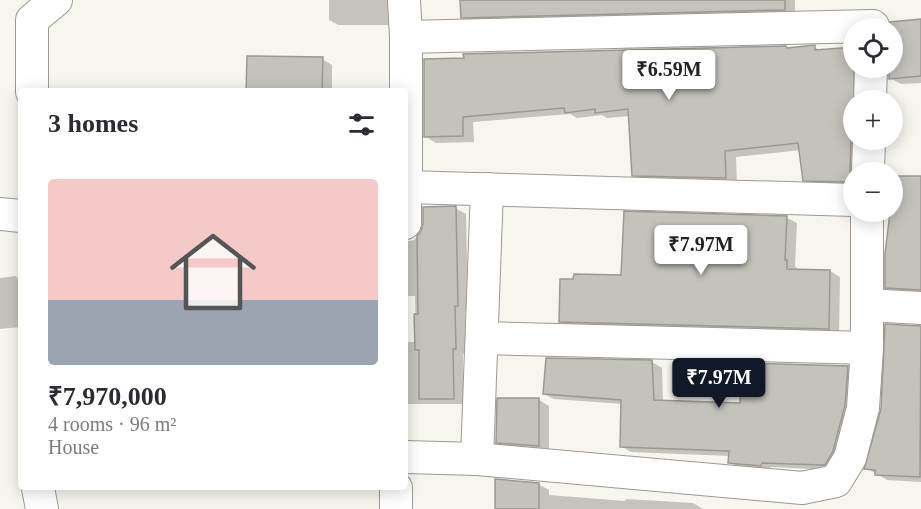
<!DOCTYPE html>
<meta charset="utf-8">
<style>
body{margin:0;font-family:"Times New Roman",serif;background:#f2f2f3;color:#2b2b33;height:100vh;display:flex;flex-direction:column;font-size:22px;white-space:nowrap}
*{box-sizing:border-box;margin:0}
p{font-size:20px;color:#7c7c81}
.icon{flex:none;width:33px;height:33px;fill:none;stroke:currentColor;stroke-width:2;stroke-linecap:round;stroke-linejoin:round}
.map{position:relative;flex:1;overflow:hidden}
.drawer{position:absolute;left:18px;top:88px;width:390px;height:402px;display:flex;flex-direction:column;background:#fff;border-radius:6px;box-shadow:0 3px 15px #0003}
.drawer>*{flex:none}
.buttons{position:absolute;left:843px;top:18px;display:grid;gap:12px}
.buttons a{display:grid;place-items:center;width:60px;height:60px;border-radius:50%;background:#fff;box-shadow:0 3px 15px #0003;font-size:30px}
.price{position:absolute;translate:-50% -51px;padding:0 14px;border-radius:6px;background:#fff;color:#222;font-size:20px;line-height:39px;filter:drop-shadow(0 2px 3px #0008)}
.price::after{content:'';position:absolute;left:50%;top:36px;width:18px;height:14px;margin-left:-9px;background:inherit;clip-path:polygon(0 0,100% 0,50% 100%)}
.price.active{background:#111827;color:#fff}
ul{padding:0;list-style:none}
li{display:grid;align-content:center;gap:12px;height:318px;padding:0 30px}
li+li{border-top:2px solid #e1e1e2}
li span{display:grid;place-items:center;height:186px;border-radius:6px;color:#555}
li>.icon{margin-inline-start:auto}
span .icon{width:108px;height:108px;fill:#fffc;stroke-width:1}
li b{font-size:26px}
h2{display:flex;justify-content:space-between;align-items:center;height:72px;padding:0 30px;font-size:26px}
.map>svg:first-child{display:block}
.shadow{fill:#0003}
.building{fill:#c5c1bb;stroke:#9b9892;stroke-width:1.5}
.lines{fill:none;stroke-linecap:round;stroke-linejoin:round}
.street-casing{stroke:#9d9993;stroke-width:34}
.street{stroke:#fff;stroke-width:32}
</style>
<div class="map">
<svg width="921" height="509" viewBox="0 0 921 509">
<rect width="100%" height="100%" fill="#f8f4ee"/>
<g class="shadow">
<polygon points="329,0 398,0 396,25 338,25 329,20"/>
<polygon points="461,0 795,0 795,15 473,23 462,17"/>
<polygon points="921,20 921,83 901,84 890,78 889,68 892,68 891,23"/>
<polygon points="814,47 854,68 866,68 863,100 854,100 854,187 815,186 804,180 801,150 736,157 737,184 645,181 634,175 630,116 607,118 602,115 577,118 570,114 473,122 474,142 436,143 426,137 426,60"/>
<polygon points="322,59 332,65 332,92 248,92"/>
<polygon points="921,178 921,294 897,293 886,287 891,214 887,212 892,212"/>
<polygon points="455,208 466,214 468,311 465,311 466,354 463,354 463,404 405,404 405,342 416,342 415,296 405,296 405,242 414,240 422,232 424,209"/>
<polygon points="787,218 797,223 795,266 797,268 797,270 830,271 840,277 839,334 570,327 560,321 622,276"/>
<polygon points="15,276 21,280 21,327 0,329 0,278"/>
<polygon points="886,326 921,326 921,482 887,480 866,468 882,409"/>
<polygon points="652,362 662,368 663,402 741,404 847,367 857,373 833,470 771,467 771,470 740,468 730,462 730,456 631,452 621,446 623,404 554,399 544,394"/>
<polygon points="539,400 549,406 549,451 507,448 497,442"/>
<polygon points="538,484 549,490 549,495 625,501 626,499 693,503 703,509 496,509"/>
</g>
<g class="building">
<polygon points="460,0 785,0 785,10 461,18"/>
<polygon points="921,19 921,76 889,79 889,68 892,68 892,28 890,28 890,22"/>
<polygon points="815,45 815,50 854,47 854,131 851,139 850,171 853,182 803,181 798,143 725,151 726,178 632,176 628,109 595,113 595,109 565,113 564,108 463,117 463,136 424,137 424,59 464,58 463,54 786,46 787,48"/>
<polygon points="247,56 323,57 322,92 246,92"/>
<polygon points="892,176 921,176 921,290 885,288 885,254 890,212 885,212 892,212"/>
<polygon points="456,206 458,306 455,306 456,349 453,349 454,399 419,399 419,350 415,350 414,314 418,314 417,236 421,231 423,224 423,207"/>
<polygon points="624,211 787,216 785,260 787,260 787,269 830,270 829,329 559,322 560,279 573,279 574,274 621,275"/>
<polygon points="885,324 921,326 920,477 875,475 875,470 864,469 881,409"/>
<polygon points="546,358 652,360 654,400 740,403 741,363 848,366 845,405 833,451 825,465 822,465 762,463 761,466 728,463 729,451 620,447 621,400 543,394"/>
<polygon points="497,398 539,398 539,446 496,443"/>
<polygon points="495,479 539,483 539,509 495,509"/>
</g>
<g class="lines">
<defs>
<g id="street">
<polyline points="404,0 406,37 873,26"/>
<polyline points="406,37 406,187 854,200"/>
<polyline points="32,92 32,20 56,0"/>
<polyline points="870,100 871,68"/>
<polyline points="868,172 869,140"/>
<polyline points="405,187 405,223"/>
<polyline points="0,214 21,216"/>
<polyline points="867,305 921,308"/>
<polyline points="482,338 867,348"/>
<polyline points="405,457 477,459 802,488 836,481 850,458 863,408 867,348 867,212"/>
<polyline points="477,459 487,189"/>
<polyline points="38,488 42,509"/>
<polyline points="396,509 396,488"/>
</g>
</defs>
<use href="#street" class="street-casing"/>
<use href="#street" class="street"/>
</g>
</svg>
<div class="buttons">
<a><svg class="icon" aria-label="locate" viewBox="0 0 24 24"><circle cx="12" cy="12" r="6"/><path d="M12 2v4M12 18v4M2 12h4M18 12h4"/></svg></a>
<a>+</a>
<a>−</a>
</div>
<b class="price" style="left:669px;top:101px">₹6.59M</b>
<b class="price" style="left:701px;top:276px">₹7.97M</b>
<b class="price active" style="left:719px;top:409px">₹7.97M</b>
<section class="drawer">
<h2>3 homes<svg class="icon" aria-label="filters" viewBox="0 0 24 24"><path d="M4 7h16M4 17h16"/><circle cx="9" cy="7" r="2"/><circle cx="15" cy="17" r="2"/></svg></h2>
<ul>
<li><span style="background:linear-gradient(#f6c9c9 65%,#9aa5b1 0)"><svg class="icon" aria-label="home" viewBox="0 0 24 24"><path d="M3 11l9-7 9 7M6 9v11h12V9"/></svg></span><div><b>₹7,970,000</b><p>4 rooms · 96 m²</p><p>House</p></div></li>
</ul>
</section>
</div>
